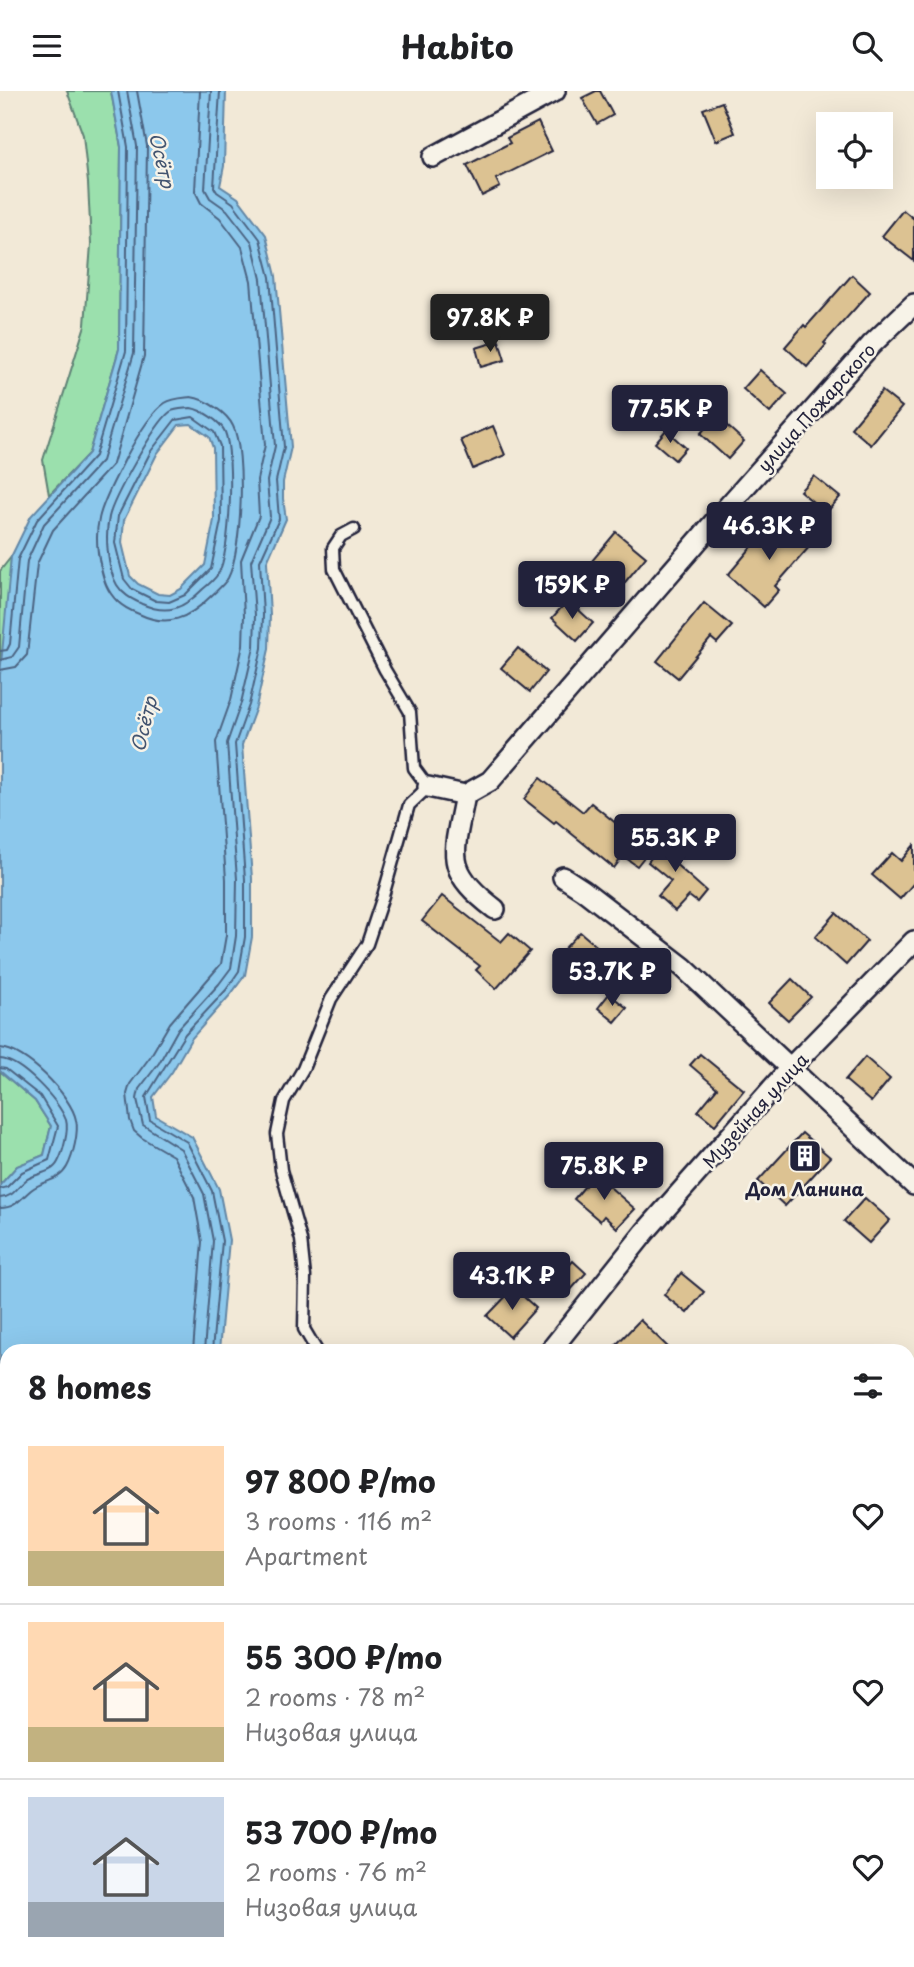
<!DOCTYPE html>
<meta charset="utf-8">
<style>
body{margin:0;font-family:"Playpen Sans",sans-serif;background:#f6f6f6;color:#202124;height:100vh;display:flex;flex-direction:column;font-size:26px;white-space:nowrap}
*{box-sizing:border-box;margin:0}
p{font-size:23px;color:#757577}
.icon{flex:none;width:38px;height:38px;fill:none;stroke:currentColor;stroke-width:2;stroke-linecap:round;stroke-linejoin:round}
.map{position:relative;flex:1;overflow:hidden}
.details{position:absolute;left:0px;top:1253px;width:915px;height:623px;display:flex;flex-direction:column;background:#fff;border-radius:21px 21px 0 0;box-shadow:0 7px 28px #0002}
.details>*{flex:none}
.fabs{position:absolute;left:816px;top:21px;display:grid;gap:14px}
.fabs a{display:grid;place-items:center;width:77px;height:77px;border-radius:0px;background:#fff;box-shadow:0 7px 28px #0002;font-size:35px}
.price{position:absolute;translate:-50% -60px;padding:0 16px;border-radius:7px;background:#22223b;color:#fff;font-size:23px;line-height:46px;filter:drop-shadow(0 2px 4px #0008)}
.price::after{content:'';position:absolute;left:50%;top:42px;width:21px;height:16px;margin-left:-10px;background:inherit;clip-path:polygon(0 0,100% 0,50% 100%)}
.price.current{background:#222;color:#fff}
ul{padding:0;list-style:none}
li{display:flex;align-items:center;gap:21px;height:175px;padding:0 28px}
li+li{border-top:2px solid #e0e0e0}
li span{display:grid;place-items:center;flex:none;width:196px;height:140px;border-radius:0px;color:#555}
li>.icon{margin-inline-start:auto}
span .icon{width:84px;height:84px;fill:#fffc;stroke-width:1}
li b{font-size:30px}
h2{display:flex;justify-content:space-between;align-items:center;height:84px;padding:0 28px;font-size:30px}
header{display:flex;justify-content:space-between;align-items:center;height:91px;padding:0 28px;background:#fff;font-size:32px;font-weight:700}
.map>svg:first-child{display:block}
.green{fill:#9be0ad;stroke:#5e8174;stroke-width:2}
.water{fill:#8cc8ec;stroke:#6286a5;stroke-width:2;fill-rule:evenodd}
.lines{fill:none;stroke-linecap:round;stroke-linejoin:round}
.shore{stroke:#4c6482;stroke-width:2}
.stream{stroke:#6286a5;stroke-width:6}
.building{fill:#dcc292;stroke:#22223b;stroke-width:2}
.service-casing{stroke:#22223b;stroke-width:15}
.minor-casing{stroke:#22223b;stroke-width:24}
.service{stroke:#f7f3e8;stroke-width:10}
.minor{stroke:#f7f3e8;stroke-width:19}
.labels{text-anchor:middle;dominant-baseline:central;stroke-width:5;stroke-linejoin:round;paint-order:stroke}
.street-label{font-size:18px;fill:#22223b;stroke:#f7f3e8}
.poi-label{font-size:18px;font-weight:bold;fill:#22223b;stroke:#f7f3e8}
.water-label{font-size:19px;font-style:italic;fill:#425470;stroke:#f7f3e8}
</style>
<header><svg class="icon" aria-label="menu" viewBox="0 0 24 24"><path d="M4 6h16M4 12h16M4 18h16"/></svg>Habito<svg class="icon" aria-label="search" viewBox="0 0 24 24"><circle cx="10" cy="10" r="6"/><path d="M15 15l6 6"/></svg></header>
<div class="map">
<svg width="914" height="1876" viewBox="0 0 914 1876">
<rect width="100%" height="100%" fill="#f2e9d7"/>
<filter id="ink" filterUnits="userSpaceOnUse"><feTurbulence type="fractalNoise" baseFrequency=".0143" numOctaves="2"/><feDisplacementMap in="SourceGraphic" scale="14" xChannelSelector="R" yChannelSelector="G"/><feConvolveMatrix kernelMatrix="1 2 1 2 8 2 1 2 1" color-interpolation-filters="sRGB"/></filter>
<g filter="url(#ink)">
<g class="green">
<polygon points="67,0 111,0 121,56 119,258 89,362 49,404 43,369 85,234 91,153 88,92 83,44"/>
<polygon points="11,466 0,669 0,480"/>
<polygon points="0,980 35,1010 51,1035 44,1064 17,1075 0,1094"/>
<polygon points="0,1770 7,1828 7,1869 10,1869 10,1876 0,1876"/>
<path d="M908,1822C914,1837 914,1862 907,1876H800L803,1869H908Z"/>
</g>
<g class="water">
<path d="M111,0H226L224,75L220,95L238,107L266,144L276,185L291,356L283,391V408L286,428L267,471L270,524L269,558L256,616L242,654L252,787V846L245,884L231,903L191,948L172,981L153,1006L156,1025L192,1046L219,1098L229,1149L219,1260H7V1828L0,1770V1094L17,1075L44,1064L51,1035L35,1010L0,980V584L11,466L31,425L89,362L119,258L121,56ZM191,333L209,346L213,357L214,429L205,474L181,498L170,504L158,503L138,493L130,485L122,452L124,429L157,363L179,334Z"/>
<rect x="10" y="1869" width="214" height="7"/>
</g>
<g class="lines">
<g class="shore">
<path d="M191,306C206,308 227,322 233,335C246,361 242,461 228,487C224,494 216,500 210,506C189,527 168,537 139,523C131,520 123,516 117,510C107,500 104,490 101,477C89,430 105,409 125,368C134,351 150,322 165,312C173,307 183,307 191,306Z"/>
<path d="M191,317C202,319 220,330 225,341C234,363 231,463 218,483C214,489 208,494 203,498C184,517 168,525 142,513C132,508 123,504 117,494C107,477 105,445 109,426C113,408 155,332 170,321C176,317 184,318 191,317Z"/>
<polygon points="193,326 214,341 220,355 221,430 211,478 185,504 169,511 156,510 132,498 124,488 115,452 118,425 151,360 175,329"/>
<polyline points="0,560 7,559 10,553 18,468 37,429 95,365 126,260 128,56 118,0"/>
<polyline points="0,569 12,566 19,556 27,470 44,433 102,370 134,262 137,55 127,0"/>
<polyline points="0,579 16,576 27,564 37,473 53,439 113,373 144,265 147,55 137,0"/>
<path d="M0,957C25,958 71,1004 76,1029C79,1041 73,1065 67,1076C59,1091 43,1089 31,1099C20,1108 16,1117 0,1117"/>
<path d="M0,968C21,969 58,1009 66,1029C69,1039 63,1062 58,1071C52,1083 35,1082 26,1089C16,1097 14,1106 0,1107"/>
<polyline points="0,977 6,978 40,1005 58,1035 49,1069 22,1081 7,1096 0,1098"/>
<polyline points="193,1260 202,1151 194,1106 173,1065 142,1047 134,1040 130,1029 127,1003 130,993 150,966 170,932 221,873 226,844 226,788 216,651 231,609 243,554 244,524 241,469 259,425 257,389 265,354 251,190 242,156 220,127 201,112 195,100 200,0"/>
<polyline points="204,1260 213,1150 204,1103 181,1058 143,1034 137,1008 139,998 159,972 178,938 219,893 231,877 236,845 237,788 227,652 241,612 254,556 255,524 251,470 270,426 267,390 275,355 261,188 252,151 227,119 210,107 205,98 211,0"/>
<polyline points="212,1260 222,1150 212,1100 187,1051 150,1029 146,1006 185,943 226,899 239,880 245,846 245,788 235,653 249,614 262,557 263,524 260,470 279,428 276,390 284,356 270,186 260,148 233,112 217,101 214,96 220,0"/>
</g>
<g class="stream">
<polyline points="908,1769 914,1765"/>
<polyline points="852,1876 855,1869"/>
</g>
</g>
<g class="building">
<polygon points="596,0 600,0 613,24 597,33 582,7"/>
<polygon points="722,11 735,42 716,50 703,18"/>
<polygon points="538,31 552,60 496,88 500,96 482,105 467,74 510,52 507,47"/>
<polygon points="903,119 914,128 914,170 882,145"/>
<polygon points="852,184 870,201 824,252 826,254 807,276 785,256 804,234 806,236"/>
<polygon points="499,250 505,269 481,276 476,257"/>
<polygon points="760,279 787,303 770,322 743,298"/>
<polygon points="882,300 902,316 871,354 851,337"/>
<polygon points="716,325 744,350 728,368 700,343"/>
<polygon points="493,335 505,364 473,378 461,349"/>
<polygon points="666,339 686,357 675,369 655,352"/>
<polygon points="814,385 840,406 826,422 800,400"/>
<polygon points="777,426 810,455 775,495 779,499 764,516 728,484"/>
<polygon points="616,441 646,466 621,496 591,471"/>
<polygon points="568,509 593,532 577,550 552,527"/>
<polygon points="704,512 732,535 717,552 711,547 678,587 657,570"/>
<polygon points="518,557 546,581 530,601 501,577"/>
<polygon points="540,687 583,721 591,712 623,738 624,736 652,756 637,775 623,765 614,777 556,730 554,732 524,708"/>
<polygon points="672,739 686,749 671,769 706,800 697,811 689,805 675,820 658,805 671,790 648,771"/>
<polygon points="914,754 914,792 900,808 872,784 892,762 901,770"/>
<polygon points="442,805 501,851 509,842 530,860 496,898 476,879 480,875 422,830"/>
<polygon points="836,822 867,850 846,874 815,846"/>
<polygon points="580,841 606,863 590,881 562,860"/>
<polygon points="792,888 811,906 788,929 769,912"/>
<polygon points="609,903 627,917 615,931 598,917"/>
<polygon points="700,963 744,999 715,1034 698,1020 717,997 690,974"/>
<polygon points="865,966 890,988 871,1011 845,989"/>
<polygon points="802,1042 830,1066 785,1115 758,1090"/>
<polygon points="595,1083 635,1118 617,1137 604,1125 600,1130 574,1108"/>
<polygon points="865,1107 890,1129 869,1152 844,1130"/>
<polygon points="573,1170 586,1182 568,1202 555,1190"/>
<polygon points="681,1182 704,1201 687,1222 664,1204"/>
<polygon points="514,1197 536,1217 510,1246 487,1225"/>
<polygon points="640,1229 672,1260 610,1260"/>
</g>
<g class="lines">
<defs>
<polyline id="service" points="317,1260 304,1238 305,1186 301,1149 281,1079 277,1043 284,1010 303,978 331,908 367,853 383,805 409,714 428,696 414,677 410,621 385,579 334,478 333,457 341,445 354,438"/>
<g id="minor">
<polyline points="433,66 555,0"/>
<polyline points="428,696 465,704 490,690 729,414 871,254 914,213"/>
<path d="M465,704C454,763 442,778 495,818"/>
<polyline points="563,786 583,799 683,876 914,1094"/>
<polyline points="550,1260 645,1141 791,976 914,850"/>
<polyline points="908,1703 914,1698"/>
<polyline points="715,1876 721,1869"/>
</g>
</defs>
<use href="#service" class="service-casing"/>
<use href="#minor" class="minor-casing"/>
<use href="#service" class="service"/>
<use href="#minor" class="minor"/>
</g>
</g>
<defs>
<symbol id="building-square" viewBox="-11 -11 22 22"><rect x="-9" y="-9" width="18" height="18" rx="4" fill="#22223b" stroke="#f7f3e8"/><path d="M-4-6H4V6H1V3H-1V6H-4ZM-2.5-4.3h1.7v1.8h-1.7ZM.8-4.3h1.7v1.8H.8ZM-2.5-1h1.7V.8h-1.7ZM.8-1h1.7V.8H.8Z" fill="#fff"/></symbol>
</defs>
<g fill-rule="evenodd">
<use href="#building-square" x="786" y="1046" width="38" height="38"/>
</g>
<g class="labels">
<g class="street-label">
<text transform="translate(816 316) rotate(-48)">улица Пожарского</text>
<text transform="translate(755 1019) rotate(-48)">Музейная улица</text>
</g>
<g class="poi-label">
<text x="805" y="1097">Дом Ланина</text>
</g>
<g class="water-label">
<text transform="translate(163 69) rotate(77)">Осётр</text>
<text transform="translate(143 633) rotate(-76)">Осётр</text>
</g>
</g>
</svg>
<div class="fabs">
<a><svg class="icon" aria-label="locate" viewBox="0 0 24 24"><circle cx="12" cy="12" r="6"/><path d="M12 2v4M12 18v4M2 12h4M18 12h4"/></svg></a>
</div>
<b class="price current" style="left:490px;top:263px">97.8K ₽</b>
<b class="price" style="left:670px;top:354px">77.5K ₽</b>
<b class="price" style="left:769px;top:471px">46.3K ₽</b>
<b class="price" style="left:572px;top:530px">159K ₽</b>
<b class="price" style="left:675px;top:783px">55.3K ₽</b>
<b class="price" style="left:612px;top:917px">53.7K ₽</b>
<b class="price" style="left:604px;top:1111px">75.8K ₽</b>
<b class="price" style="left:512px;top:1221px">43.1K ₽</b>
<section class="details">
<h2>8 homes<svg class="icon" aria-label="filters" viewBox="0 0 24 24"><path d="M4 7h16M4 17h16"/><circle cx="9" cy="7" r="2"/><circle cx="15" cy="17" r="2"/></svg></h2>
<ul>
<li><span style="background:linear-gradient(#ffd9b3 75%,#c2b280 0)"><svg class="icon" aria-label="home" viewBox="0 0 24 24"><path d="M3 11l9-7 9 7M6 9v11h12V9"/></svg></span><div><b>97 800 ₽/mo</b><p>3 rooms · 116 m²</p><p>Apartment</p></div><svg class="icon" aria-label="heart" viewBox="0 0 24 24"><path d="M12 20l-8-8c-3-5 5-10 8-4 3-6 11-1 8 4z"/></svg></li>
<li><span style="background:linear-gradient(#ffd9b3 75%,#c2b280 0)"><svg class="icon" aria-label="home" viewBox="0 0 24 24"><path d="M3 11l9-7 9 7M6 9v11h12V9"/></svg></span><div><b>55 300 ₽/mo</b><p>2 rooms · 78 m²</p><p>Низовая улица</p></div><svg class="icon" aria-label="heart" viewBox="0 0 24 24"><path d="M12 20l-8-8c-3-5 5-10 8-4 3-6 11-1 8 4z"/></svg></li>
<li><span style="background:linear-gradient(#c9d6e8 75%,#9aa5b1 0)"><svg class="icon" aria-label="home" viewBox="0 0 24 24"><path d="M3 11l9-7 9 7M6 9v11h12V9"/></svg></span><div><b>53 700 ₽/mo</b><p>2 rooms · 76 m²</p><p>Низовая улица</p></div><svg class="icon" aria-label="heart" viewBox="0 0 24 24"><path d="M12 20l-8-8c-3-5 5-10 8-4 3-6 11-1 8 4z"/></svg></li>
</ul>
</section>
</div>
